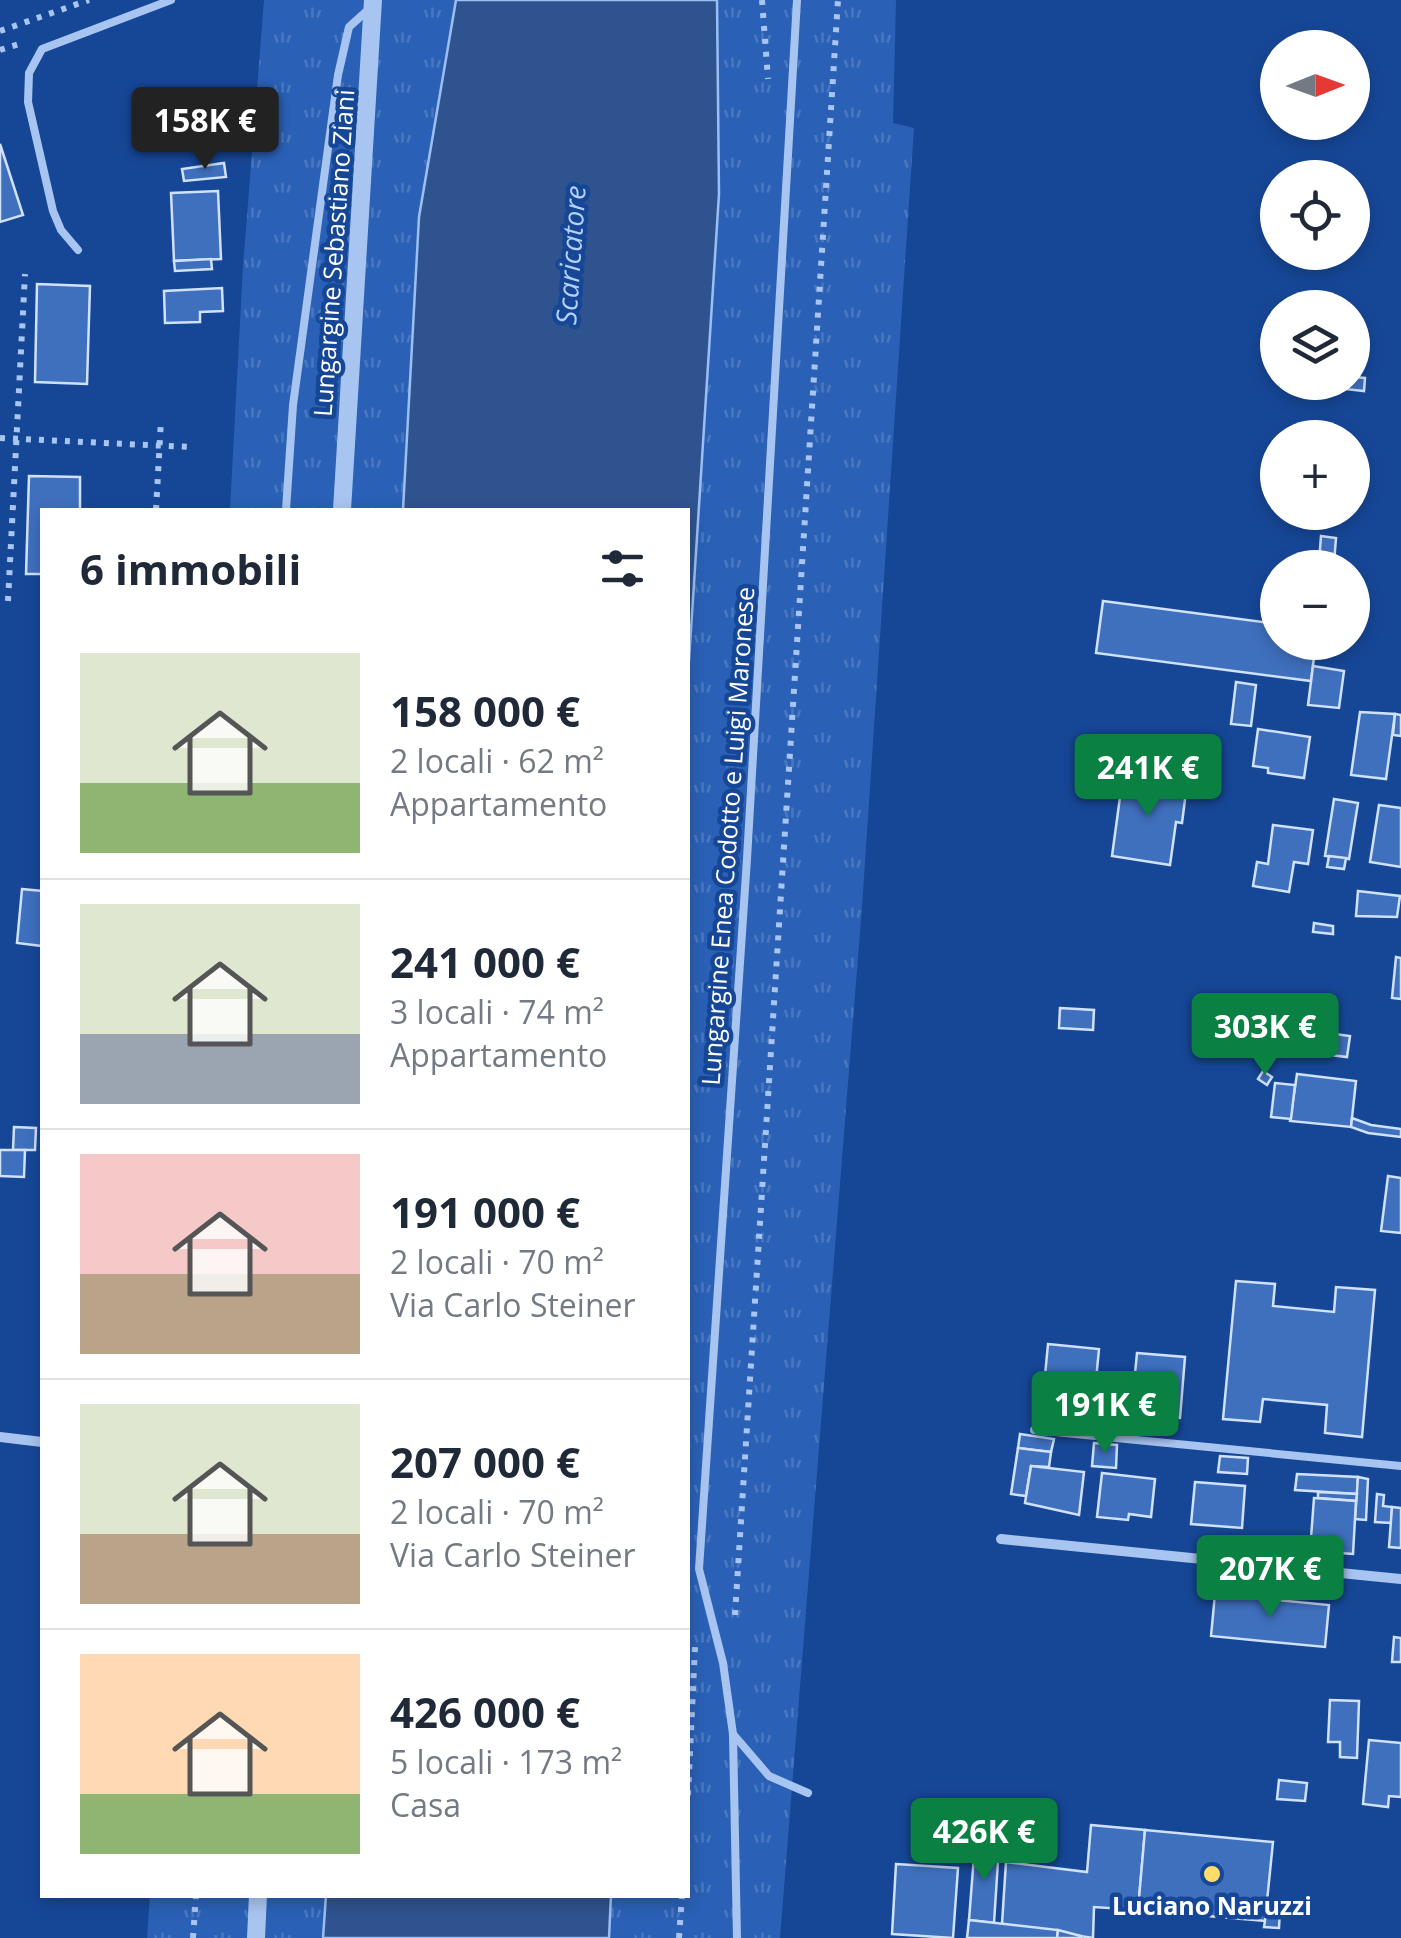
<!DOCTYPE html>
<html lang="it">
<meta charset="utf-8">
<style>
body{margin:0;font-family:"Open Sans",sans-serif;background:#f6f6f7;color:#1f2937;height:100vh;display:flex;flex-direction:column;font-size:38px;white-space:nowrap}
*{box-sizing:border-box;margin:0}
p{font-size:32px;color:#747a83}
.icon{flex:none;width:55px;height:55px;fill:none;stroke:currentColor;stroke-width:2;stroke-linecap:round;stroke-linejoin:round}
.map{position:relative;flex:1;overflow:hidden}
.panel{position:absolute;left:40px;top:508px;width:650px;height:1390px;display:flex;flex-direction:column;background:#fff;border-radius:0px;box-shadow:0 5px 15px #0003}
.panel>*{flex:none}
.needle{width:65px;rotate:89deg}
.tools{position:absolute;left:1260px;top:30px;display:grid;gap:20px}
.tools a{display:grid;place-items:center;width:110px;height:110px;border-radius:50%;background:#fff;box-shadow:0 5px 15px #0003;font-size:50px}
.price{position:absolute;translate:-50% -85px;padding:0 22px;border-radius:10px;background:#0b8043;color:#fff;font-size:32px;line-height:65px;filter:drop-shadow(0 2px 5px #0008)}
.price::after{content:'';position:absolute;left:50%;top:60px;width:30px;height:22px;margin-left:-15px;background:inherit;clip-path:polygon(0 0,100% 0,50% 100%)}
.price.current{background:#222;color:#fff}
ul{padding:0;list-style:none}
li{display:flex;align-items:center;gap:30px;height:250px;padding:0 40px}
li+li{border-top:2px solid #e0e1e3}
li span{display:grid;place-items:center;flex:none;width:280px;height:200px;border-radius:0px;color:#555}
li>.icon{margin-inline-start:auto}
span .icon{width:120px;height:120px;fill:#fffc;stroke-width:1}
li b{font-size:42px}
h2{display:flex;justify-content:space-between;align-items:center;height:120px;padding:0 40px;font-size:42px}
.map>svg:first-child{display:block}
.grass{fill:url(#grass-tufts)}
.water{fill:#2f538e;stroke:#9bbff4;stroke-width:2.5}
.building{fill:#3f70be;stroke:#d0e1fc;stroke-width:2.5}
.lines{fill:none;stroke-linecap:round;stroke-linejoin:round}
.path{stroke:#a8c5f1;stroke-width:6;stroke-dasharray:5 8;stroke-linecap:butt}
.service{stroke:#a8c5f1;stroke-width:8}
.minor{stroke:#a8c5f1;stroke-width:10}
.tertiary{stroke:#a8c5f1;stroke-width:18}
.poi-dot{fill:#ffdc69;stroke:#164797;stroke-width:4}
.labels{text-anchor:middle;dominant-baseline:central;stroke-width:9;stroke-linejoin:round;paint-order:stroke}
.street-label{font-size:25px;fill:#fff;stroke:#164797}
.poi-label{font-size:25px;font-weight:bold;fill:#fff;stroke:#164797}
.water-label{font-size:28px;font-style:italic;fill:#b5d0f8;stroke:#164797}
</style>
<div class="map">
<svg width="1401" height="1938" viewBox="0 0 1401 1938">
<defs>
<pattern id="grass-tufts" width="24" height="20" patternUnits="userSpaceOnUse" patternTransform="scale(2.5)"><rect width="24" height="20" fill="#2a60b5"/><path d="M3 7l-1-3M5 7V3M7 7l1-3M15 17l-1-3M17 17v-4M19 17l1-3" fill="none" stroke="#4a78c0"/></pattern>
</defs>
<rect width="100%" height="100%" fill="#164797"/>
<polygon class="grass" points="264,0 896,0 893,123 914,128 862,907 780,1938 147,1938 150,1895 688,1895 688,510 230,510 243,267"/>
<g class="water">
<polygon points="456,0 717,0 719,194 688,677 688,510 403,510 419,217"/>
<polygon points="326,1895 611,1895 609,1938 323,1938"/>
</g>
<g class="building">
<polygon points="0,144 23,215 0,222"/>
<polygon points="224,163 226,177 184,181 182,169"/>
<polygon points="218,191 221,259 174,261 171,193"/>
<polygon points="211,259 212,269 175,271 174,261"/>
<polygon points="37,284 90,286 87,384 35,382"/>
<polygon points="222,288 223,311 200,312 200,322 165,323 164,291"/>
<polygon points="1352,377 1365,378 1364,391 1345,389 1346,382 1352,382"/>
<polygon points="29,476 80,477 80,510 42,510 42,574 26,574"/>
<polygon points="1321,536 1336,538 1334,563 1319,562"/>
<polygon points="1103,601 1278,624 1278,642 1316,642 1311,681 1096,653"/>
<polygon points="1313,666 1344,671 1339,708 1308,705"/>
<polygon points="1236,682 1256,685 1251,726 1231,724"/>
<polygon points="1360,712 1395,714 1386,779 1351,775"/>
<polygon points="1395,714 1401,715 1401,736 1393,735"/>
<polygon points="1258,729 1310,737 1304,778 1268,773 1268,768 1253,766"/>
<polygon points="1123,775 1187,784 1182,823 1176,822 1170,865 1112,856"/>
<polygon points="1334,799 1358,803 1349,859 1325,856"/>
<polygon points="1379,805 1401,808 1401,867 1370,862"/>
<polygon points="1273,825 1313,830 1308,864 1294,862 1289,892 1253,886 1257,862 1268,864"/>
<polygon points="1329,856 1346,858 1344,869 1327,867"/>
<polygon points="22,889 42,891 42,946 17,943"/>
<polygon points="1358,891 1400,896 1397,917 1356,916"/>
<polygon points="1314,923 1333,926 1333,934 1313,932"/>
<polygon points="1396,957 1401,958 1401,999 1392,998"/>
<polygon points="1060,1008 1094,1010 1093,1030 1059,1028"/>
<polygon points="1298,1029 1350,1036 1347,1057 1296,1051"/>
<polygon points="1263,1071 1272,1077 1267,1085 1258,1079"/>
<polygon points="1297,1074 1356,1081 1351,1127 1290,1121"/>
<polygon points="1275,1083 1295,1085 1291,1119 1271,1117"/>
<polygon points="1352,1118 1371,1125 1401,1129 1401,1137 1368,1133 1351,1127"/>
<polygon points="14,1127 36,1128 35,1150 13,1150"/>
<polygon points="0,1150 25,1150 24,1177 0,1176"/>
<polygon points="1388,1176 1401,1178 1401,1233 1381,1231"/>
<polygon points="1236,1281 1275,1284 1273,1306 1334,1312 1336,1287 1375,1290 1362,1437 1325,1433 1327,1405 1263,1399 1260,1422 1223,1419"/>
<polygon points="1048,1344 1099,1349 1093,1411 1042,1407"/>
<polygon points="1137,1353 1185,1357 1180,1418 1131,1414"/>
<polygon points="1020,1434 1054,1439 1051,1452 1018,1448"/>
<polygon points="1094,1443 1117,1445 1116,1468 1092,1466"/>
<polygon points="1018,1448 1051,1452 1049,1467 1031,1466 1026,1496 1011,1494"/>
<polygon points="1220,1456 1248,1458 1247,1474 1218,1472"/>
<polygon points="1031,1466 1084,1472 1079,1515 1025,1503"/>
<polygon points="1102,1473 1155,1479 1151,1517 1129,1514 1128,1520 1097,1517"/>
<polygon points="1297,1474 1358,1477 1357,1494 1295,1490"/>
<polygon points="1358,1477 1368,1479 1366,1520 1355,1519"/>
<polygon points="1195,1482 1245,1486 1242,1528 1191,1524"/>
<polygon points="1318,1492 1357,1494 1356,1501 1318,1498"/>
<polygon points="1377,1494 1384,1495 1383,1506 1392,1507 1391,1523 1375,1522"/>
<polygon points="1314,1498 1356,1501 1353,1554 1310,1551"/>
<polygon points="1392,1507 1401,1508 1401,1548 1389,1547"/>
<polygon points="1215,1594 1329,1605 1325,1647 1211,1636"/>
<polygon points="1394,1637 1401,1638 1401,1662 1392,1662"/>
<polygon points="1330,1700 1359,1701 1357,1758 1340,1757 1340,1742 1328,1742"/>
<polygon points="1369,1740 1401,1743 1401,1797 1389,1796 1388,1807 1363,1804"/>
<polygon points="1279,1780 1307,1783 1305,1801 1277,1799"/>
<polygon points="1091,1825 1145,1830 1138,1910 1094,1907 1093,1938 1002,1924 1006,1862 1087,1872"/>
<polygon points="1145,1830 1273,1842 1265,1921 1138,1910"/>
<polygon points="975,1843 999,1846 994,1923 969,1920"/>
<polygon points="896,1864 958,1868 953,1938 892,1934"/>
<polygon points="1267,1908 1280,1909 1279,1928 1264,1927"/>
<polygon points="969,1920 1058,1930 1057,1938 967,1938"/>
<polygon points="1058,1930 1081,1936 1081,1938 1057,1938"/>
</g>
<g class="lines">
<g class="path">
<polyline points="762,0 768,79"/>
<polyline points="0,31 89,0"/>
<polyline points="0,50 22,43"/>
<polyline points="0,438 190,447"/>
<polyline points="156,510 161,420"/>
<polyline points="8,601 25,274"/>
<polyline points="735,1615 838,0"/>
<polyline points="688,1795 695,1647"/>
<polyline points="193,1938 196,1895"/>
<polyline points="679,1938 682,1895"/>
</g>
<g class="service">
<polyline points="78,250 61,230 53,211 28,102 29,73 42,49 171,0"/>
<polyline points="286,510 293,405 338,75 349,27 369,9"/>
<polyline points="1034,1430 1401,1466"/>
<polyline points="733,1734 769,1776 808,1793"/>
<polyline points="737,1938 733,1734 723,1663 699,1569 747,859 797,0"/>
</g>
<g class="minor">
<polyline points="0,1437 42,1442"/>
<polyline points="1001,1539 1401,1579"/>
</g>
<g class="tertiary">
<polyline points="342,510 373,0"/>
<polyline points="256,1938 258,1895"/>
</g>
</g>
<circle class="poi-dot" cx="1212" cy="1874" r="10"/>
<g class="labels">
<g class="street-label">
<text transform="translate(333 253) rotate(-86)">Lungargine Sebastiano Ziani</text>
<text transform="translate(727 836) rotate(-86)">Lungargine Enea Codotto e Luigi Maronese</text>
</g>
<g class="poi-label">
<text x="1212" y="1905">Luciano Naruzzi</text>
</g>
<g class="water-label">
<text transform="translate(570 255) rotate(-86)">Scaricatore</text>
</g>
</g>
</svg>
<div class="tools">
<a><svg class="needle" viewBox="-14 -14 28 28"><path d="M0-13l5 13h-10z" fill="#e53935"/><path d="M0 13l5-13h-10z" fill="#747a83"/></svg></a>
<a><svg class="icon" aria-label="locate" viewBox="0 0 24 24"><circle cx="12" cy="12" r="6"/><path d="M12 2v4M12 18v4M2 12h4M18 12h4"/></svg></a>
<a><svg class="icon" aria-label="layers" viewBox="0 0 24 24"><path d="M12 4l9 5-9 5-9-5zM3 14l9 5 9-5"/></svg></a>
<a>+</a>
<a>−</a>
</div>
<b class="price current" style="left:205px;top:172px">158K €</b>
<b class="price" style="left:1148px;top:819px">241K €</b>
<b class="price" style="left:1265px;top:1078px">303K €</b>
<b class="price" style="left:1105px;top:1456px">191K €</b>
<b class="price" style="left:1270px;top:1620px">207K €</b>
<b class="price" style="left:984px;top:1883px">426K €</b>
<section class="panel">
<h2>6 immobili<svg class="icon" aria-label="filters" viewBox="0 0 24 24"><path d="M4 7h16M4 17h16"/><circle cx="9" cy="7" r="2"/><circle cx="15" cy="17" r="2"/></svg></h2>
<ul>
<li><span style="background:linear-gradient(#dfe7d0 65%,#8fb573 0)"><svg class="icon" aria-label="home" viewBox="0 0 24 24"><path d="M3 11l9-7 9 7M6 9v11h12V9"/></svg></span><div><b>158 000 €</b><p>2 locali · 62 m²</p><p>Appartamento</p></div></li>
<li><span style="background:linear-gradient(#dfe7d0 65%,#9aa5b1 0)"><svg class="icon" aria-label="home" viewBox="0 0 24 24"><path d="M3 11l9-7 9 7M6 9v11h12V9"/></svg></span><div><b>241 000 €</b><p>3 locali · 74 m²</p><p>Appartamento</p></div></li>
<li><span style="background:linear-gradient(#f6c9c9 60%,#b9a48a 0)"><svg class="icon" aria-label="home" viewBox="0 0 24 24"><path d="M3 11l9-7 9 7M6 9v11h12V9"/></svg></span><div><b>191 000 €</b><p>2 locali · 70 m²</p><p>Via Carlo Steiner</p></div></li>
<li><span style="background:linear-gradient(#dfe7d0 65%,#b9a48a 0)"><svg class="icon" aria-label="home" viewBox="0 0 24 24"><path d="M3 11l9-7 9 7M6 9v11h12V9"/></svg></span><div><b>207 000 €</b><p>2 locali · 70 m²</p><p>Via Carlo Steiner</p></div></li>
<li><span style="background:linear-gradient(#ffd9b3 70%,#8fb573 0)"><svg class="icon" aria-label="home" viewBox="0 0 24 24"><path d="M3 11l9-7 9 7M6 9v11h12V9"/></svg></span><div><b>426 000 €</b><p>5 locali · 173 m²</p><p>Casa</p></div></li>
</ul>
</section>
</div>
